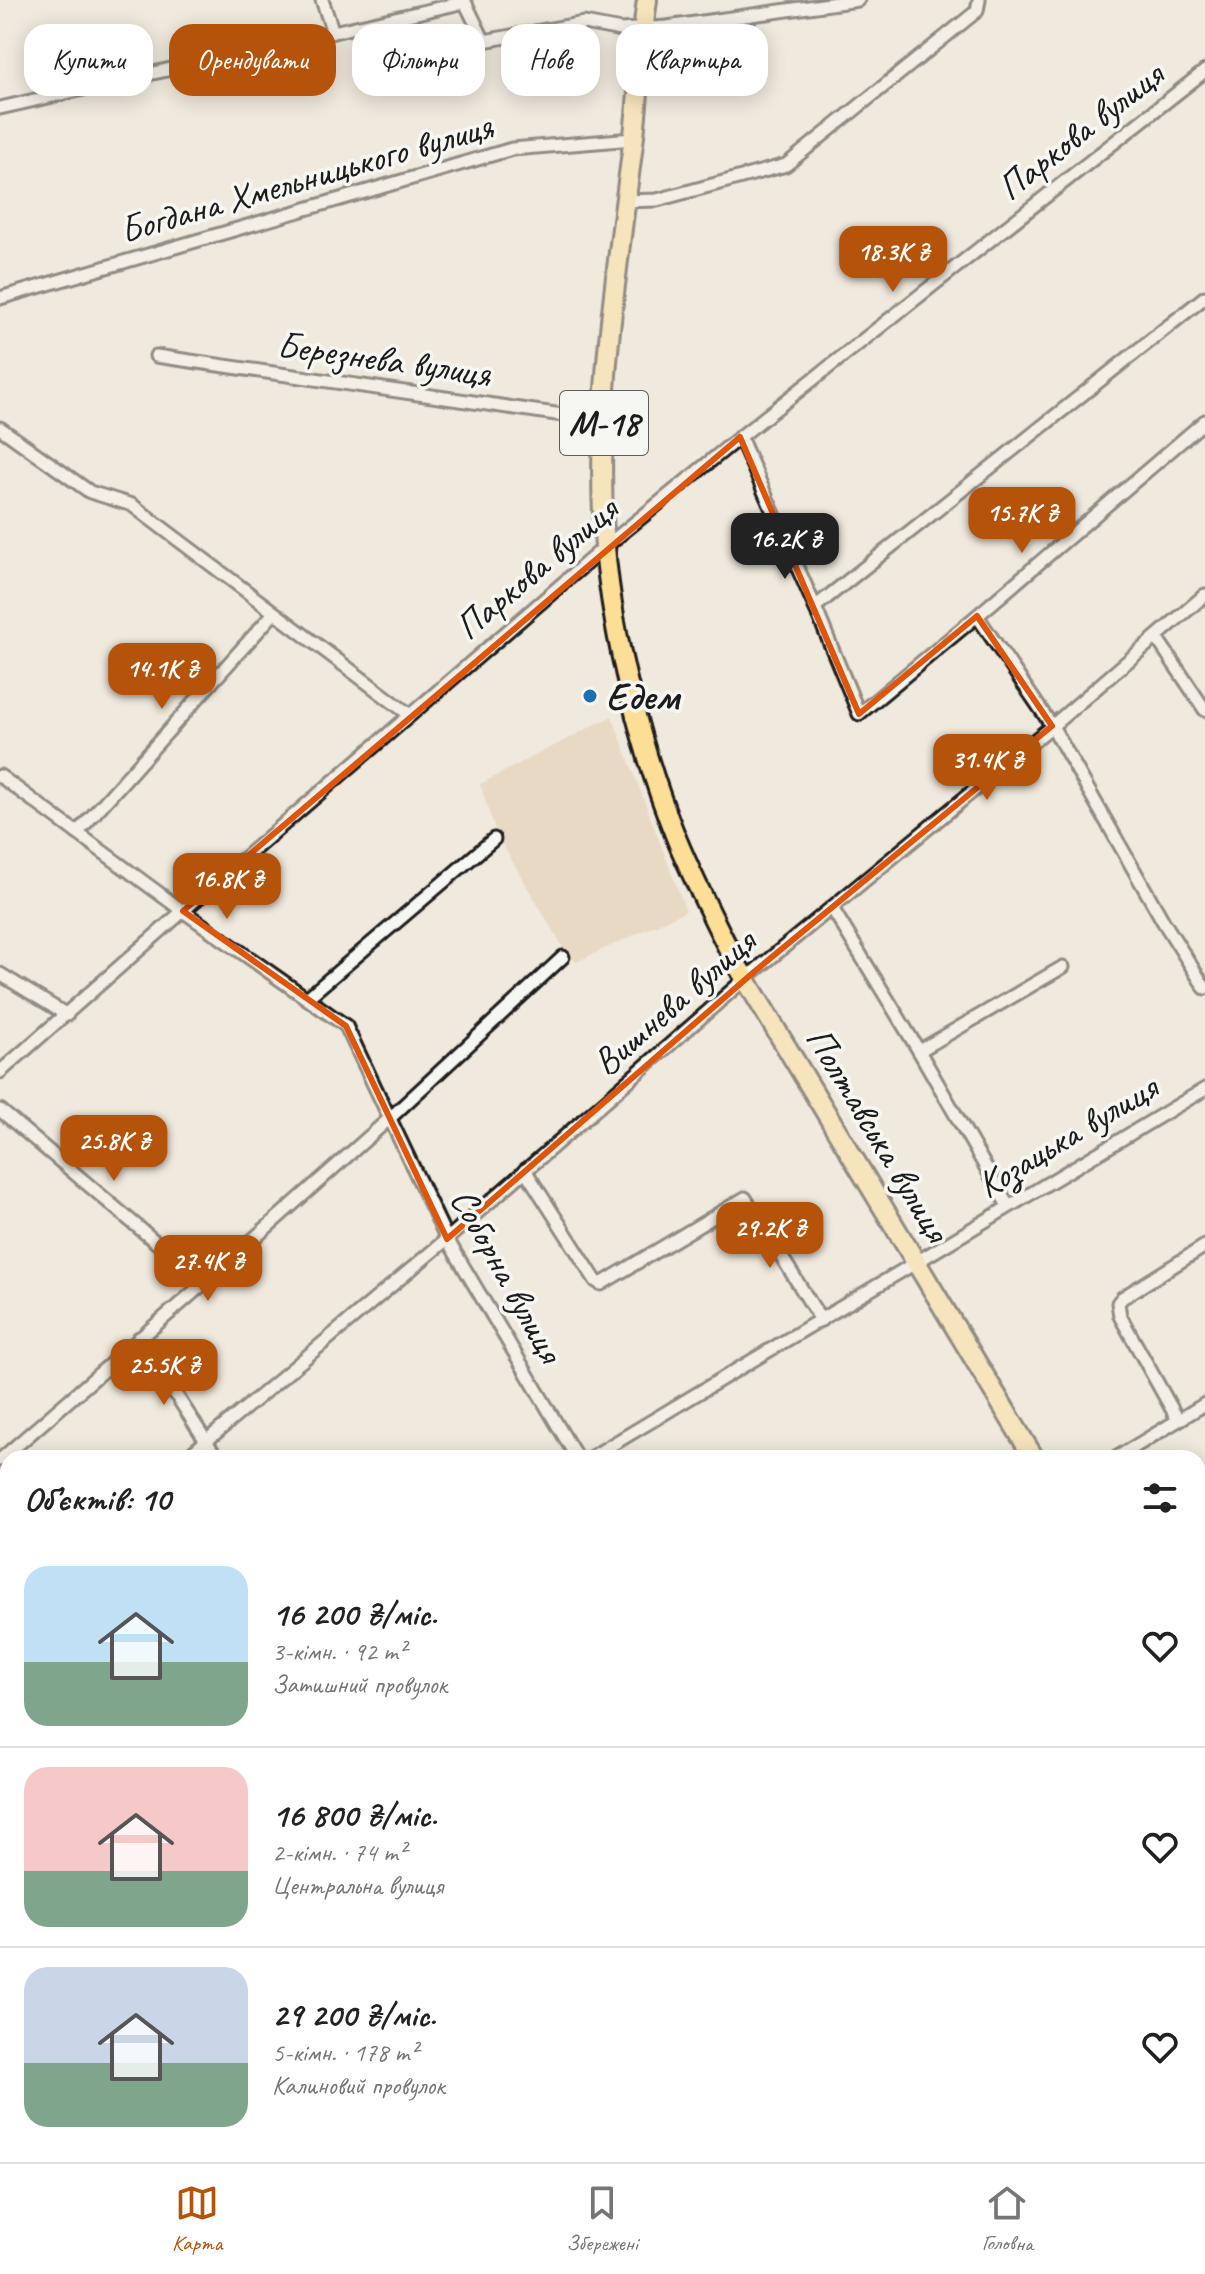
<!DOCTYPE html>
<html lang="uk">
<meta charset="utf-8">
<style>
body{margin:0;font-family:Caveat,sans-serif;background:#f6f6f6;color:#222;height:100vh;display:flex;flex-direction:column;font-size:30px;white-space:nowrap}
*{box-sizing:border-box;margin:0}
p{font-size:26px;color:#767676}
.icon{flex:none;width:44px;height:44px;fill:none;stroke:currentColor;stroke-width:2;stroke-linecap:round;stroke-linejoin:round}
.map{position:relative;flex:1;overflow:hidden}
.drawer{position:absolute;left:0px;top:1450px;width:1206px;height:712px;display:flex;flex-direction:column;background:#fff;border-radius:24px 24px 0 0;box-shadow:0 4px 20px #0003}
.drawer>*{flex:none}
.banner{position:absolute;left:24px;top:24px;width:800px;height:72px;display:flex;gap:16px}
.price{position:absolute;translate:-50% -68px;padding:0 18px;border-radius:16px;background:#b45309;color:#fff;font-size:26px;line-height:52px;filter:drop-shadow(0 2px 4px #0008)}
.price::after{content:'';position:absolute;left:50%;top:48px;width:24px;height:18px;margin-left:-12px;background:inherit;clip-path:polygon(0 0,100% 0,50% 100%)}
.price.on{background:#222;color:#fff}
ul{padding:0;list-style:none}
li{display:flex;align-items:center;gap:24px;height:200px;padding:0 24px}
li+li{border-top:2px solid #e0e0e0}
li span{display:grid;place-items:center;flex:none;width:224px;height:160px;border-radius:24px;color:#555}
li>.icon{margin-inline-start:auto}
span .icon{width:96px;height:96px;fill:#fffc;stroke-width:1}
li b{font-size:34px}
h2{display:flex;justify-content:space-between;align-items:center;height:96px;padding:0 24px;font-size:34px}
.pill{padding:0 28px;border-radius:24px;background:#fff;box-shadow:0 4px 20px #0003;font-size:28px;line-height:72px}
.pill.on{background:#b45309;color:#fff}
.tabs{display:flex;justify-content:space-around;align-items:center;height:112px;border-top:2px solid #e0e0e0;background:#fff;font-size:22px;color:#767676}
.tabs a{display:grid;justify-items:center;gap:4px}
.tabs .on{color:#b45309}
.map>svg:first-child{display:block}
.built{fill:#e8d9c4}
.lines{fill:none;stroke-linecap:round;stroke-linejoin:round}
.minor-casing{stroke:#1c1c1c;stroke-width:17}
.trunk-casing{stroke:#1c1c1c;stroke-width:24}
.minor{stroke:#f6f6f2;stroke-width:11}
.trunk{stroke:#fdde96;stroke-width:18}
.marked{fill:none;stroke:#de560d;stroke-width:6;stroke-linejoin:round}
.poi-dot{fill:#1f6fb2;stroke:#f6f6f2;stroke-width:3}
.labels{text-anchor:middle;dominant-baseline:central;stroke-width:7;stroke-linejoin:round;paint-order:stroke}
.shield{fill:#f6f6f2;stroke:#5d5d5c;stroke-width:2}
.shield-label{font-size:36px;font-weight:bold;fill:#1c1c1c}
.street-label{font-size:38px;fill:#1c1c1c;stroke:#f6f6f2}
.poi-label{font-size:38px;font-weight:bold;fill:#1c1c1c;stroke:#f6f6f2;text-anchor:start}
</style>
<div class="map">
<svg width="1205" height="2162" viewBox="0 0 1205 2162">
<rect width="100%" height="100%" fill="#f0e9dd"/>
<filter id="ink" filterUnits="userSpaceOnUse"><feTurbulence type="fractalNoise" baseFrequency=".0125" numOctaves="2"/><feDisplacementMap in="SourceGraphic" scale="16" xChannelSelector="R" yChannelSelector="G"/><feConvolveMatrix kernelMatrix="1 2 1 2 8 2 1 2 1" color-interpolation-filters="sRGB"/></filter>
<g filter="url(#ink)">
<g class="built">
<polygon points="612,716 686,911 576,962 566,953 497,835 480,784"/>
<polygon points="661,2154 983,2154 987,2162 660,2162 663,2158"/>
</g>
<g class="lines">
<defs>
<g id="minor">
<polyline points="322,0 333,32"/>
<polyline points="0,108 465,2 484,41 584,23 621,30 667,27 858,0"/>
<polyline points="625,201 657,200 786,165 977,11 979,0"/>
<polyline points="0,298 512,149 633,139"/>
<polyline points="156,356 604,421"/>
<polyline points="0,428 90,492 132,505 410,715"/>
<polyline points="740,437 815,607 859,714 977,616 1205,421"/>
<polyline points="815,607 1205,297"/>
<polyline points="977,616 1052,726 1163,921 1205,988"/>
<polyline points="1156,637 1205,710"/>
<polyline points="0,776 183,911 346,1026 447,1239 577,1458"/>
<polyline points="77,833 274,613"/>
<polyline points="832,908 919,1051 1008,1206"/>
<polyline points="0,974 67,1015"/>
<polyline points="307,998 494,839"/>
<polyline points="919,1051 1063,967"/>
<polyline points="0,1072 183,911 605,547 740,437 1205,71"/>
<polyline points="0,1110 204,1283"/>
<polyline points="525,1170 596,1281 601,1284 745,1198 821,1320"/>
<polyline points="139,1338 217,1458"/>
<polyline points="1178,1420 1120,1316 1118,1303 1122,1298 1205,1246"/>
<polyline points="186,1458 447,1239 745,979 1052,726 1205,595"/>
<polyline points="590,1458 1205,1089"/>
<polyline points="1116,1458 1205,1404"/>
<polyline points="0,1460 204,1283 389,1119 563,957"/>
<polyline points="0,1615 8,1608"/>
<polyline points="0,1653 8,1666"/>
<polyline points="1198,1763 1205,1759"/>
<polyline points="0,1807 8,1802"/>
<polyline points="0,2123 8,2119"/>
<polyline points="1198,2126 1205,2122"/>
<polyline points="278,2154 283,2162"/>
<polyline points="459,2154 464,2162"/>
<polyline points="640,2154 645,2162"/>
<polyline points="995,2154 999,2162"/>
<polyline points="524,2162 536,2154"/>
<polyline points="1136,2162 1150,2154"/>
</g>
<g id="trunk">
<path d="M647,0C640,48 639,96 633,144C616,277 594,413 605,547C613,640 642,754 677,840C694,881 714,920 734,960L1034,1458"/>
<polyline points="1198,1735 1205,1747"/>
</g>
</defs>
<use href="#minor" class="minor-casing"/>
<use href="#trunk" class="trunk-casing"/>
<use href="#minor" class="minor"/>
<use href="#trunk" class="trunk"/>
</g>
</g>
<path d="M0 0H1205V2162H0ZM740,437L859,714L977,616L1052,726L755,971L447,1239L346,1026L183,911Z" fill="#f0e9dd" fill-opacity=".55" fill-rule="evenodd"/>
<path class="marked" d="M740,437L859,714L977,616L1052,726L755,971L447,1239L346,1026L183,911Z"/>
<circle class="poi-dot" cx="590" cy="696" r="8"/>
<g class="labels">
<rect class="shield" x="560" y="391" width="88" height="64" rx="6"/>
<g class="shield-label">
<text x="604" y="423">М-18</text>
</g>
<g class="street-label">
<text transform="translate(1080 131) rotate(-38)">Паркова вулиця</text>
<text transform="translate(306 178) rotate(-16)">Богдана Хмельницького вулиця</text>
<text transform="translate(384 359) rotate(8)">Березнева вулиця</text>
<text transform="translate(536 568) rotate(-40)">Паркова вулиця</text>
<text transform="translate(674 1002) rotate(-41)">Вишнева вулиця</text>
<text transform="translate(878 1134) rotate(59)">Полтавська вулиця</text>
<text transform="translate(1067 1136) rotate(-31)">Козацька вулиця</text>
<text transform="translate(507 1275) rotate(61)">Соборна вулиця</text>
</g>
<g class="poi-label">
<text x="606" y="696">Едем</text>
</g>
</g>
</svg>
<b class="price" style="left:893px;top:294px">18.3K ₴</b>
<b class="price" style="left:1022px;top:555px">15.7K ₴</b>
<b class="price on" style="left:785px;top:581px">16.2K ₴</b>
<b class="price" style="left:162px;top:711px">14.1K ₴</b>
<b class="price" style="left:987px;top:802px">31.4K ₴</b>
<b class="price" style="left:227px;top:921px">16.8K ₴</b>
<b class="price" style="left:114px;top:1183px">25.8K ₴</b>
<b class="price" style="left:770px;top:1270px">29.2K ₴</b>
<b class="price" style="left:208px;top:1303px">27.4K ₴</b>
<b class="price" style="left:164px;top:1407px">25.5K ₴</b>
<div class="banner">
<a class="pill">Купити</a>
<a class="pill on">Орендувати</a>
<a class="pill">Фільтри</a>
<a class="pill">Нове</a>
<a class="pill">Квартира</a>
</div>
<section class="drawer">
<h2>Об’єктів: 10<svg class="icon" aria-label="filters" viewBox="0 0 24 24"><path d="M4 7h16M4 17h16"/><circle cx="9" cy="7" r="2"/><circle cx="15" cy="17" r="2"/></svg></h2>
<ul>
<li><span style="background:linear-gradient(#bfe0f5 60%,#7fa58c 0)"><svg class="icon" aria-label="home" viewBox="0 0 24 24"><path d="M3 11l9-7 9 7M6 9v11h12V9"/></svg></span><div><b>16 200 ₴/міс.</b><p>3-кімн. · 92 m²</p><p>Затишний провулок</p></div><svg class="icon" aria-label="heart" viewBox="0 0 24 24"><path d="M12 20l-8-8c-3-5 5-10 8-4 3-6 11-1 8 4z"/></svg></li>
<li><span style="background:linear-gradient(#f6c9c9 65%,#7fa58c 0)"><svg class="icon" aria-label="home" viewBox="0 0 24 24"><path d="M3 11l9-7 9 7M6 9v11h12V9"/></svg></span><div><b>16 800 ₴/міс.</b><p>2-кімн. · 74 m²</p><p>Центральна вулиця</p></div><svg class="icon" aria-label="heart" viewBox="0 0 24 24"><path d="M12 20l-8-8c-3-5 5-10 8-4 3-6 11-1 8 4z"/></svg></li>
<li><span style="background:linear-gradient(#c9d6e8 60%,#7fa58c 0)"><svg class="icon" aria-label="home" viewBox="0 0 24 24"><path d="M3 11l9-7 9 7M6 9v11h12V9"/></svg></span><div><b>29 200 ₴/міс.</b><p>5-кімн. · 178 m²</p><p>Калиновий провулок</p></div><svg class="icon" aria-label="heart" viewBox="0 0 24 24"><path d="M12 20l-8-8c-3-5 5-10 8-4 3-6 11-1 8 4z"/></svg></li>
</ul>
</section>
</div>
<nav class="tabs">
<a class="on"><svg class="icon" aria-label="map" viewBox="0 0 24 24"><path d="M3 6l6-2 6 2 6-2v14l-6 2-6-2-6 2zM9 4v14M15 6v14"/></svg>Карта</a>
<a><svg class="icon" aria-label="saved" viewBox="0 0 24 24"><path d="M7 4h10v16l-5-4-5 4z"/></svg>Збережені</a>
<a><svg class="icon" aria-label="home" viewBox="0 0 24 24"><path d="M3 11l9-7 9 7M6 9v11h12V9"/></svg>Головна</a>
</nav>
